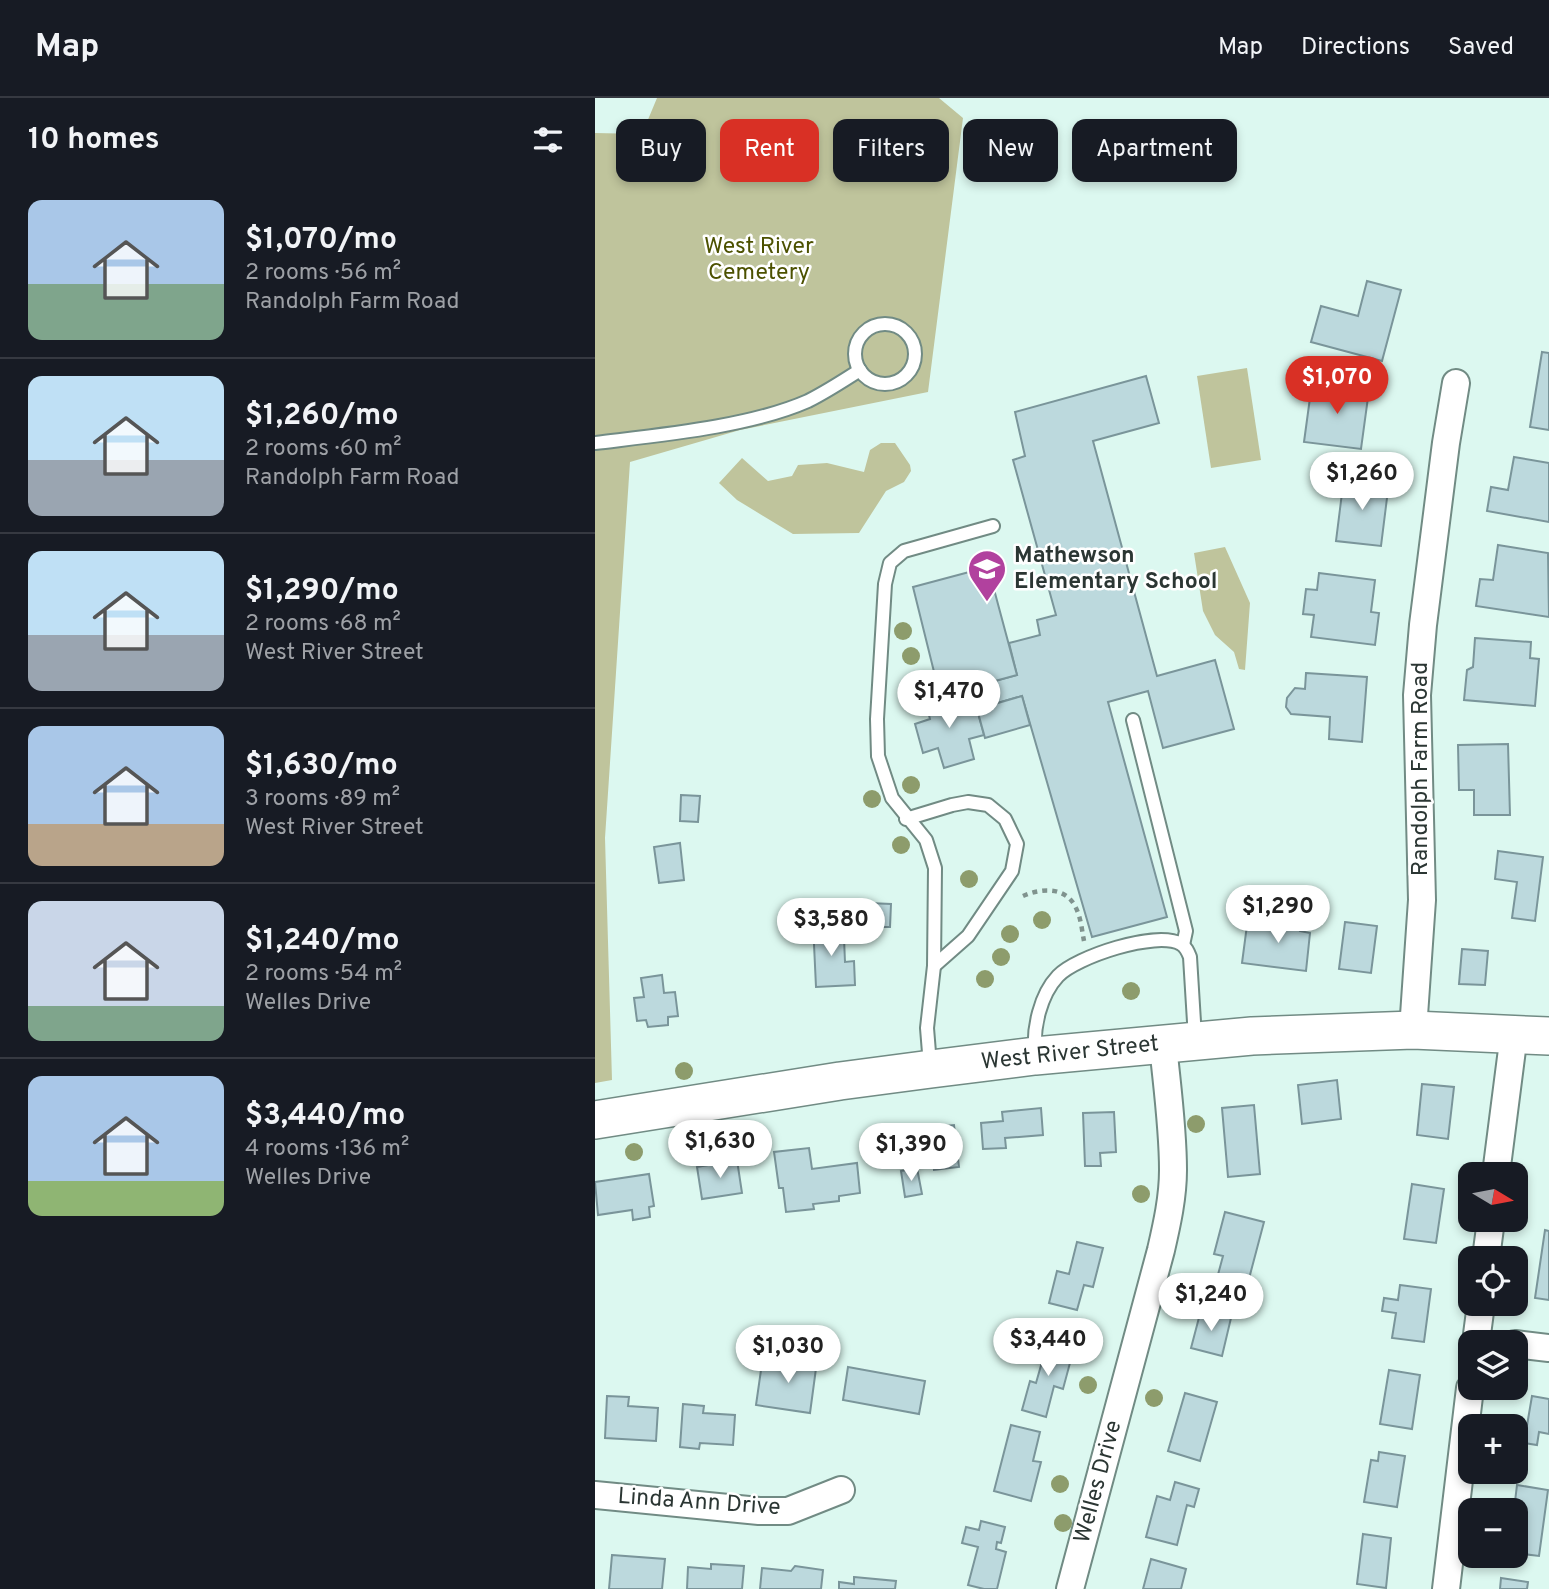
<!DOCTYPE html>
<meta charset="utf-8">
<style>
body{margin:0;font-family:Overpass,sans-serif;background:#242831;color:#f1f3f6;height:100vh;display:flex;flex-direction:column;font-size:26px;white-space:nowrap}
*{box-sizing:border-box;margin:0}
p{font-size:23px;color:#9ea1a6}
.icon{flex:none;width:38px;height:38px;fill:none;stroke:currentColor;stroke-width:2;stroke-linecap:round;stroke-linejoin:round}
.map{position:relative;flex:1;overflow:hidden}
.sheet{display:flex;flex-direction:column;background:#171b24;width:595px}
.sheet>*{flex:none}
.guide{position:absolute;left:21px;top:21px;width:665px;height:63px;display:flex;gap:14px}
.needle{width:46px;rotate:100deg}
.controls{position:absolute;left:863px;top:1064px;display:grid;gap:14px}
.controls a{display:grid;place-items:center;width:70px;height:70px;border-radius:14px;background:#171b24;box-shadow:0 4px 10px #0003;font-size:35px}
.price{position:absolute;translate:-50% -60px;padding:0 16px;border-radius:24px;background:#fff;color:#222;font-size:23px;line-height:46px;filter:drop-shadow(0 2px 4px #0008)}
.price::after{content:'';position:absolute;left:50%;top:42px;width:21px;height:16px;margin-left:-10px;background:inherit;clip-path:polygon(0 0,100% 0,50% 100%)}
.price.selected{background:#d93025;color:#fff}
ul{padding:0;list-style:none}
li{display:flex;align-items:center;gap:21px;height:175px;padding:0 28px}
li+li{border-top:2px solid #363941}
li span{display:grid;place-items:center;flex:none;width:196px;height:140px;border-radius:14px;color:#555}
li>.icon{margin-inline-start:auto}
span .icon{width:84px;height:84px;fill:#fffc;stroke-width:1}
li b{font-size:30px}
h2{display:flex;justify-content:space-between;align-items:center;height:84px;padding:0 28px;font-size:30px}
.pill{padding:0 24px;border-radius:14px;background:#171b24;box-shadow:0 4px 10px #0003;font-size:24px;line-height:63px}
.pill.selected{background:#d93025;color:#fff}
header{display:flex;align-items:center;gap:42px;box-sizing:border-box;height:98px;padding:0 35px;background:#171b24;border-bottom:2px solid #363941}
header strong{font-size:33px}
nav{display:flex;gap:38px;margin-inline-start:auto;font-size:24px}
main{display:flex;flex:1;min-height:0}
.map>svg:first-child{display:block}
.green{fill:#bfc49c}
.building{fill:#bcd9dd;stroke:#7a959a;stroke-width:2}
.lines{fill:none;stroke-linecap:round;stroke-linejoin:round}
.lane-casing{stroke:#718b84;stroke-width:16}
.street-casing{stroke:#718b84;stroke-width:30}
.secondary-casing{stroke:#718b84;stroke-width:40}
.path{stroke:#80938e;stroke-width:4.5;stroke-dasharray:5 5;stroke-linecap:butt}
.lane{stroke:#fff;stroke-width:12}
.street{stroke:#fff;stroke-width:26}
.secondary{stroke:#fff;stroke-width:37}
.tree{fill:#8d9c6c}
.labels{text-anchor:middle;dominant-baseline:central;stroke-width:5;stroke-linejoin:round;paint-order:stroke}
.park-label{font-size:23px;fill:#4c5100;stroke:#fff}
.poi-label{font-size:23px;font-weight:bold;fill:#2b3633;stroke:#fff;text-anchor:start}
.street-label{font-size:23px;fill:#2b3633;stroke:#fff}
</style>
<header>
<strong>Map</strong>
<nav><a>Map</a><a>Directions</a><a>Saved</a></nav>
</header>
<main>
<section class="sheet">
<h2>10 homes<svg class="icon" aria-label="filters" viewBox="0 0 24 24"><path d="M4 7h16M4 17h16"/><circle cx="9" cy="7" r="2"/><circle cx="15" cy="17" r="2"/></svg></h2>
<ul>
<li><span style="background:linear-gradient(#a9c7e8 60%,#7fa58c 0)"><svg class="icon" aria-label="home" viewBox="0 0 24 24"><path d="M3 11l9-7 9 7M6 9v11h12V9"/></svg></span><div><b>$1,070/mo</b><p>2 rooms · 56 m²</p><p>Randolph Farm Road</p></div></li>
<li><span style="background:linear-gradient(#bfe0f5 60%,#9aa5b1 0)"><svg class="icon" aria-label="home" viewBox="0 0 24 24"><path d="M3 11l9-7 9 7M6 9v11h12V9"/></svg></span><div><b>$1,260/mo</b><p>2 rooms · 60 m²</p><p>Randolph Farm Road</p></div></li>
<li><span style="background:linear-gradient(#bfe0f5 60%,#9aa5b1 0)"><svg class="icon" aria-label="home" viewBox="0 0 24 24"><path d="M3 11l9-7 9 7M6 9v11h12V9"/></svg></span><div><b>$1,290/mo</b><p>2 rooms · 68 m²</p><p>West River Street</p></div></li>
<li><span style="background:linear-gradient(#a9c7e8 70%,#b9a48a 0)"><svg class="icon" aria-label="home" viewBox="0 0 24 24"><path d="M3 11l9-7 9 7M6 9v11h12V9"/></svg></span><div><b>$1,630/mo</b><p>3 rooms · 89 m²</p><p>West River Street</p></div></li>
<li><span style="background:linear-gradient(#c9d6e8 75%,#7fa58c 0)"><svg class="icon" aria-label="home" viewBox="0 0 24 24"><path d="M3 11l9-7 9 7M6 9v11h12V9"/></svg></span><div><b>$1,240/mo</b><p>2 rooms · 54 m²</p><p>Welles Drive</p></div></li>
<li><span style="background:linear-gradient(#a9c7e8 75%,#8fb573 0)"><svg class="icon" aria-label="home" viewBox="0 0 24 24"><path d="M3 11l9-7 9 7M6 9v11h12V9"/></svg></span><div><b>$3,440/mo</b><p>4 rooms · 136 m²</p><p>Welles Drive</p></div></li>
</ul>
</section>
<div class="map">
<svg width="954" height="1491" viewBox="0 0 954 1491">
<rect width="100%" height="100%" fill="#dcf8f0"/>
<g class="green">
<polygon points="62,0 344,0 368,20 333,294 145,332 35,364 10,740 17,982 0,985 0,35 47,36"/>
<polygon points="652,270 666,362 616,370 602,278"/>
<polygon points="286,345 300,345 315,367 316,373 309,384 291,393 264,435 198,436 142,402 124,385 147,360 173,383 197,378 203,367 232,365 269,374 275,352"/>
<polygon points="630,449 655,505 650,572 644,571 639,554 620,537 608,513 599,455"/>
</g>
<g class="building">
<polygon points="772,183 806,192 787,263 716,244 726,208 763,218"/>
<polygon points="947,254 954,255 954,332 935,329"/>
<polygon points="551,278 564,325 498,343 562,578 620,562 639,631 568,650 553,593 513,604 572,819 497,839 427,598 382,611 381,608 366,613 360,594 422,577 414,545 445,537 442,522 461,517 418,362 430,358 420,314"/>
<polygon points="717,285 774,292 766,351 709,344"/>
<polygon points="919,359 954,365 954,424 892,413 896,389 913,392"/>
<polygon points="749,379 794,384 786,448 741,443"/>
<polygon points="903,447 953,455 954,519 881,508 885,481 898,482"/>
<polygon points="393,469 422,577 345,598 318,489"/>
<polygon points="724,475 780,482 776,514 784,515 780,547 716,539 719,517 708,516 711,491 722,492"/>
<polygon points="880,540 936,544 935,560 944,561 940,608 869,602 872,572 878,569"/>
<polygon points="711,575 772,579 767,644 734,641 735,619 696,616 691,609 692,600 700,590 710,591"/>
<polygon points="360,594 366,613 381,608 389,637 374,641 379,661 349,670 343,650 328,655 320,626 335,621 330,602"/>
<polygon points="427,598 435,627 390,640 382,611"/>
<polygon points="913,646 915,717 879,717 879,692 864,692 863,647"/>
<polygon points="86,697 105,698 103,724 85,723"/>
<polygon points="85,745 89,782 64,785 59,749"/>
<polygon points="903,753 948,759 940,823 917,820 922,784 900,781"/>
<polygon points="273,805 296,806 295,829 272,829"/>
<polygon points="689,813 707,815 705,833 715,835 711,873 647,865 652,827 687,831"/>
<polygon points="237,823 238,841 249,840 250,864 259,863 260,887 221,889 218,825"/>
<polygon points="750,824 782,828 776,875 744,871"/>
<polygon points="867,851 893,853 890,887 864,886"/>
<polygon points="67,877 69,895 80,894 83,918 73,919 73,927 53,929 51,922 42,923 39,900 49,899 46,880"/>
<polygon points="742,982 746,1021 707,1026 703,987"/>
<polygon points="827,986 859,989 853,1041 822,1037"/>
<polygon points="659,1007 665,1076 633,1079 627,1010"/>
<polygon points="446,1010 448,1037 410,1040 411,1050 388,1051 386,1025 408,1023 407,1014"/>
<polygon points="519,1014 521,1054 505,1055 506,1068 490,1068 488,1015"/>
<polygon points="359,1027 364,1069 339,1072 338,1061 324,1062 320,1031"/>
<polygon points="214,1050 217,1071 262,1065 265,1095 244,1098 244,1103 218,1106 219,1111 191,1114 188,1090 184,1090 179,1054"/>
<polygon points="142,1062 147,1095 107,1101 102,1069"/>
<polygon points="322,1070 327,1096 310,1099 306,1073"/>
<polygon points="54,1076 59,1108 54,1109 55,1119 38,1122 37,1112 3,1117 0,1084"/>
<polygon points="817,1086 849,1091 841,1145 809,1141"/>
<polygon points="630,1114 669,1124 651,1192 621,1184 628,1158 619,1156"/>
<polygon points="950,1132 954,1133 954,1202 940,1200"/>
<polygon points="482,1144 508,1150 498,1189 489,1187 482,1212 454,1205 462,1173 474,1176"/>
<polygon points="805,1187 836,1191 829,1244 797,1240 801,1215 787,1213 789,1200 803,1202"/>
<polygon points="606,1212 636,1220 627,1258 596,1250"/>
<polygon points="453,1243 479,1250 468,1291 459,1288 451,1319 427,1312 435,1283 441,1285"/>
<polygon points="185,1258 222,1263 215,1315 161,1307 167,1265 184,1267"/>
<polygon points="253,1269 330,1283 324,1316 248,1302"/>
<polygon points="794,1272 825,1277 817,1331 785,1326"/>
<polygon points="590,1295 622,1304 605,1363 573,1353"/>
<polygon points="12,1298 34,1299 33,1308 63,1310 61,1343 10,1340"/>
<polygon points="937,1298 954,1301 954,1336 944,1334 942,1347 929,1345"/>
<polygon points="88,1306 109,1308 108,1315 140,1317 138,1347 105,1345 104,1351 85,1349"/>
<polygon points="416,1327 445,1334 438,1363 446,1364 436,1403 399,1393"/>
<polygon points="784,1354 810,1358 802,1409 769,1404 776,1362 783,1363"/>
<polygon points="580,1384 604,1391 599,1409 592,1407 582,1447 551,1439 562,1398 575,1402"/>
<polygon points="922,1387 953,1392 944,1458 920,1455 919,1412"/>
<polygon points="386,1423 410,1429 406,1445 402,1444 401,1451 411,1454 402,1491 389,1491 373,1487 383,1449 367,1445 371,1429 384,1432"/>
<polygon points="768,1436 796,1440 791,1490 762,1486"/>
<polygon points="17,1457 70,1461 67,1491 14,1491"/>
<polygon points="556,1461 591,1471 586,1491 548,1491"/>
<polygon points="116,1466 149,1468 147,1491 92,1491 93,1469 116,1471"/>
<polygon points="200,1468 228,1472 226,1491 165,1491 167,1470 196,1473"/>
<polygon points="259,1479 301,1483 300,1491 244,1491 244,1484 259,1486"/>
<polygon points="906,1480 933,1484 932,1491 905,1491"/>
</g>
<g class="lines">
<defs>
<g id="lane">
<circle cx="290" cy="256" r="30"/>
<path d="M0,345C65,337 154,329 213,303C231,294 248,283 265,272"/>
<polyline points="538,622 591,833 588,847"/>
<polyline points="311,721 357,707 373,704 393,707 410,721 422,746 417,773 373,838 339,868"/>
<path d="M440,955C438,930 445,897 463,878C481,859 561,832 586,846C591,849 593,854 595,859L600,940"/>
<polyline points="335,967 332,930 339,868 340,770 331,742 297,700 283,658 282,621 290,486 295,465 309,453 398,428"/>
</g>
<g id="street">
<polyline points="818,932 827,802 822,597 828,527 851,345 861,285"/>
<polyline points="901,1076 919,936"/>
<polyline points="891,1160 896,1122"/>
<polyline points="881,1244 886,1206"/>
<polyline points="920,1246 954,1250"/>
<polyline points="0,1397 164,1413 193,1413 246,1392"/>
<path d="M475,1491L566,1152C572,1126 578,1099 578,1072C578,1030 572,988 568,947"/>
<polyline points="851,1491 875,1290"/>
</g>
<polyline id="secondary" points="0,1022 245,983 336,971 440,958 657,938 818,932 954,938"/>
</defs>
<use href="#lane" class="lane-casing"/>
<use href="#street" class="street-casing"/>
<use href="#secondary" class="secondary-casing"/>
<path class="path" d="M428,798C446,790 471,788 481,810C486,820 487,833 489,843"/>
<use href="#lane" class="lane"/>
<use href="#street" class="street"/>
<use href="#secondary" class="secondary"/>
</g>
<g class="tree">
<circle cx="308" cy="533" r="9"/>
<circle cx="316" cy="558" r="9"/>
<circle cx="316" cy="687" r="9"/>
<circle cx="277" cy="701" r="9"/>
<circle cx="306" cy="747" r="9"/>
<circle cx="374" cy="781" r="9"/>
<circle cx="447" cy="822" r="9"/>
<circle cx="415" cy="836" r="9"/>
<circle cx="406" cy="859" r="9"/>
<circle cx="390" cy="881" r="9"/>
<circle cx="536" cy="893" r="9"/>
<circle cx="89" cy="973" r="9"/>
<circle cx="601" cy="1026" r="9"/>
<circle cx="39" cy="1054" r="9"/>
<circle cx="546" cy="1096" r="9"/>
<circle cx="493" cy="1287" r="9"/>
<circle cx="559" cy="1300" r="9"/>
<circle cx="465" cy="1386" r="9"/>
<circle cx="468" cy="1425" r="9"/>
</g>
<defs>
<symbol id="school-pin" viewBox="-11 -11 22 30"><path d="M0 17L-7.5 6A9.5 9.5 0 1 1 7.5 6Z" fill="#b1419e" stroke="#fff"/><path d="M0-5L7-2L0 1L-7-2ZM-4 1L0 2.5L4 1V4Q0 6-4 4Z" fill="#fff"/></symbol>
</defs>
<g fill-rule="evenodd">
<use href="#school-pin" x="370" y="449" width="44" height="60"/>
</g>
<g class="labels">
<g class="park-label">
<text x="164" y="149">West River<tspan x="164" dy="26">Cemetery</tspan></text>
</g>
<g class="poi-label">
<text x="419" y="458">Mathewson<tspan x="419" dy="26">Elementary School</tspan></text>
</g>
<g class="street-label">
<text transform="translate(826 671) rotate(-90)">Randolph Farm Road</text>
<text transform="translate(475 956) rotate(-6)">West River Street</text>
<text transform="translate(504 1384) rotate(-75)">Welles Drive</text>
<text transform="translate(104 1405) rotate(4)">Linda Ann Drive</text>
</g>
</g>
</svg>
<div class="controls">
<a><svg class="needle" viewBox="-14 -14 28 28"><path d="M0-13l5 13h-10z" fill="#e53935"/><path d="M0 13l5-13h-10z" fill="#9ea1a6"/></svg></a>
<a><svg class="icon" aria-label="locate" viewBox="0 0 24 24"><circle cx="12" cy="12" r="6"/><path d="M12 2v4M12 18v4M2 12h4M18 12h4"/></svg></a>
<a><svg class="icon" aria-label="layers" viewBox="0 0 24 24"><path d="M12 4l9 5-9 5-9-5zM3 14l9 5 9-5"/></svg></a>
<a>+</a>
<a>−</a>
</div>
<b class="price selected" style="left:742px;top:318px">$1,070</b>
<b class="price" style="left:767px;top:414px">$1,260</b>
<b class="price" style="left:354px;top:632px">$1,470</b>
<b class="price" style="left:683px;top:847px">$1,290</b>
<b class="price" style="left:236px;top:860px">$3,580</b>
<b class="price" style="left:125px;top:1082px">$1,630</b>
<b class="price" style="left:316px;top:1085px">$1,390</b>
<b class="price" style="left:616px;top:1235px">$1,240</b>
<b class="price" style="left:453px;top:1280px">$3,440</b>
<b class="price" style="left:193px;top:1287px">$1,030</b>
<div class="guide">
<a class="pill">Buy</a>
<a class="pill selected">Rent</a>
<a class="pill">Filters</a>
<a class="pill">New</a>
<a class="pill">Apartment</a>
</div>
</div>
</main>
